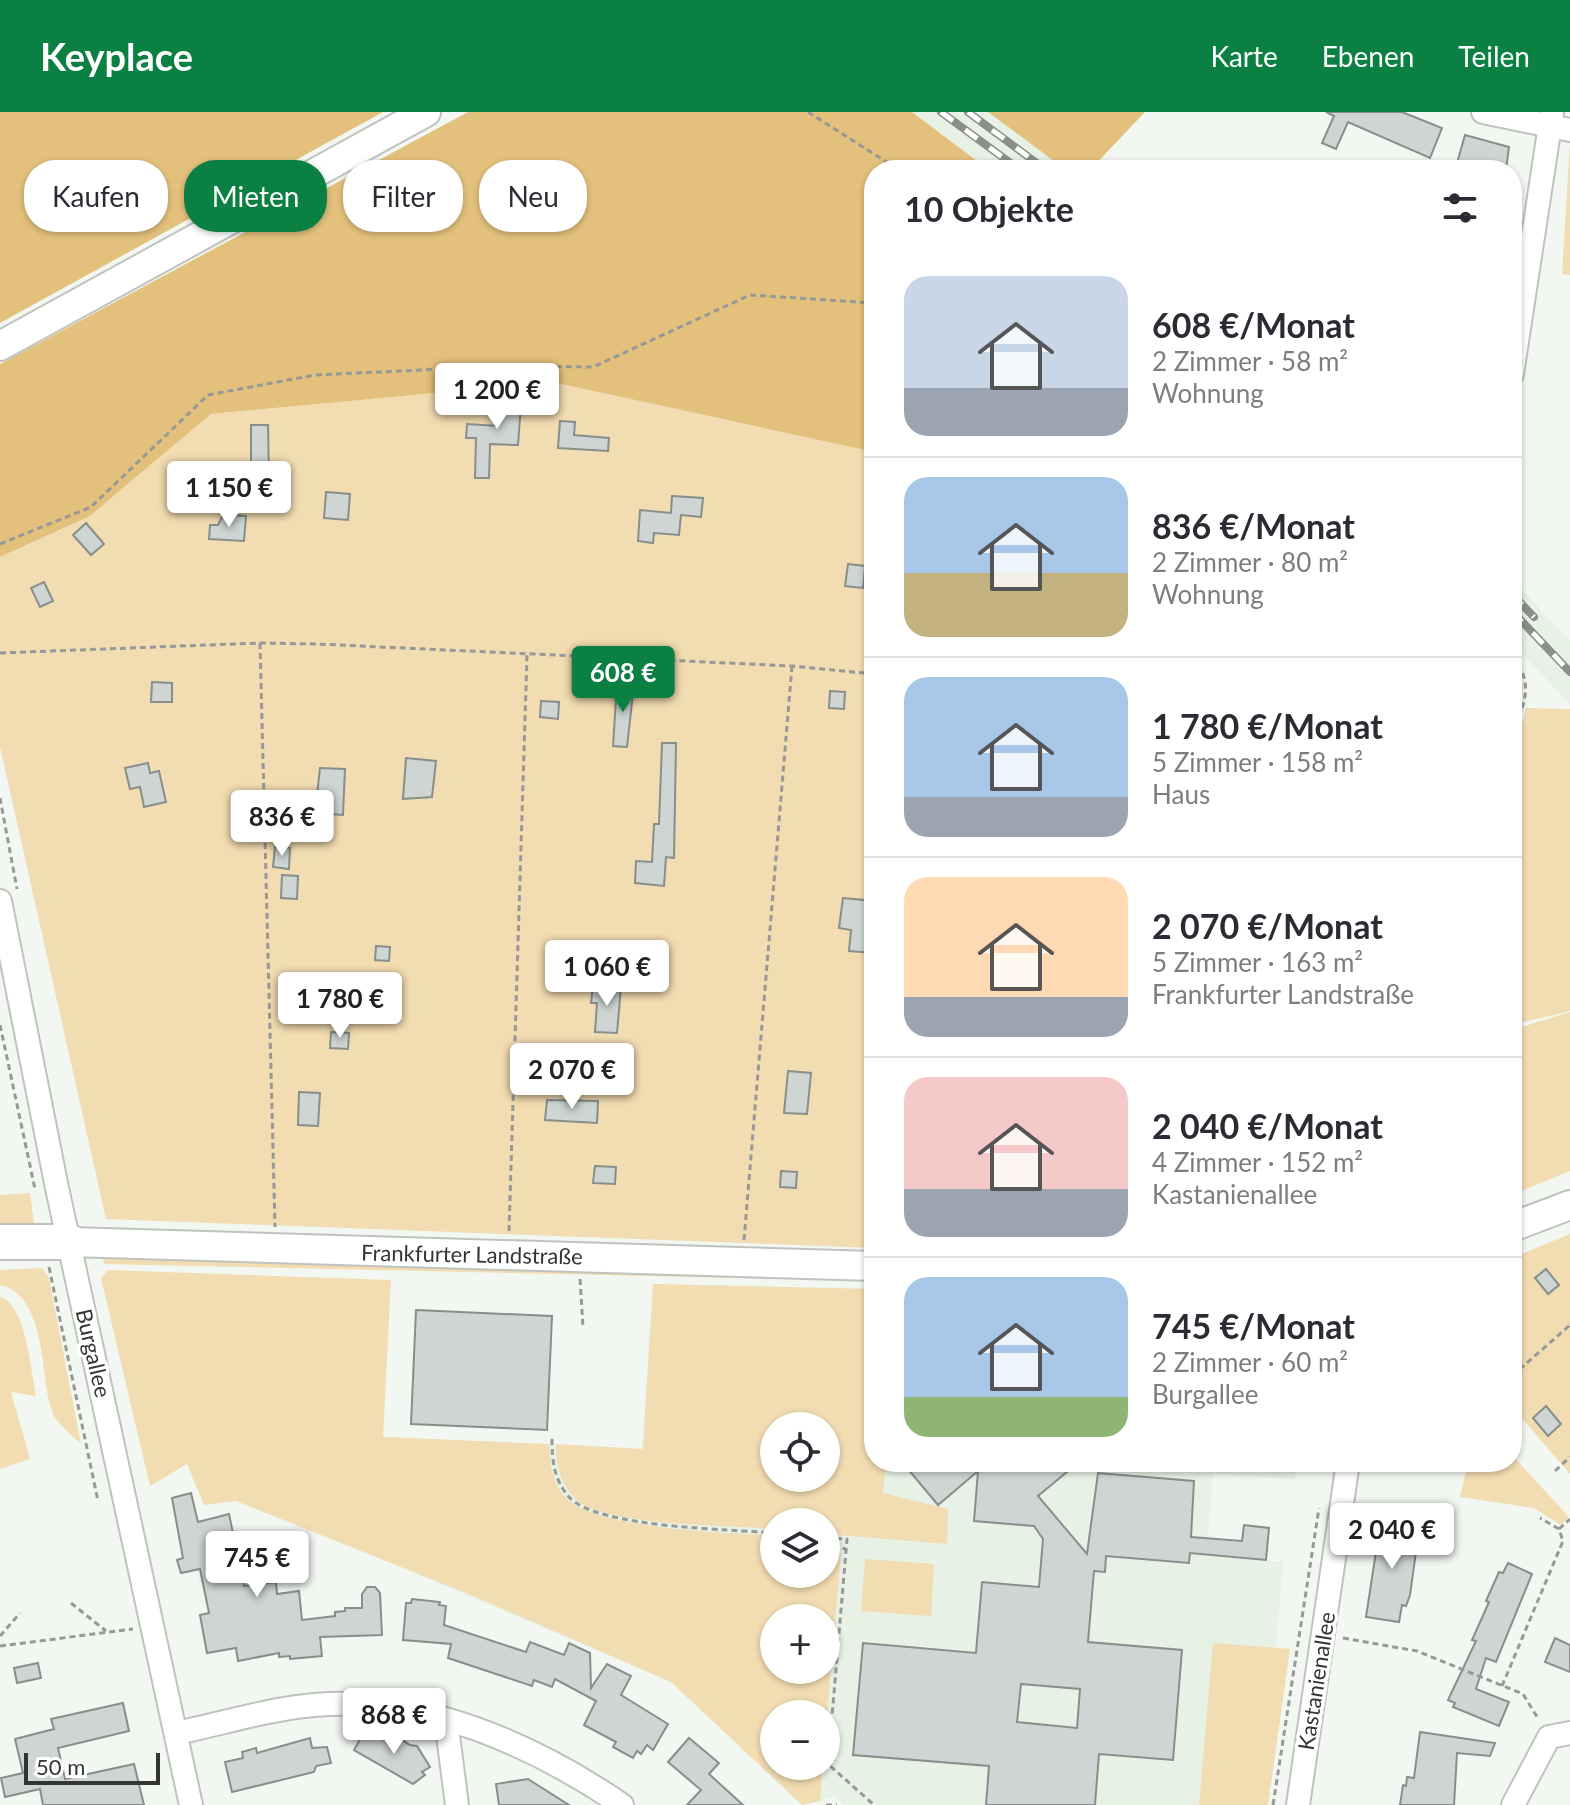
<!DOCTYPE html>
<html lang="de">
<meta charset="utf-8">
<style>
body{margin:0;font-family:Lato,sans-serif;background:#f2f2f3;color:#2b2b33;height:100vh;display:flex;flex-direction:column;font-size:30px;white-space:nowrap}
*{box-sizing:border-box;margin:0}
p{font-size:26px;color:#7c7c81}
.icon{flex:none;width:44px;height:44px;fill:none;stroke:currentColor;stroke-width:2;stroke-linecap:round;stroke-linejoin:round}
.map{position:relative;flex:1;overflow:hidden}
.drawer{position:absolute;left:864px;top:48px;width:658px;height:1312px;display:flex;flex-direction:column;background:#fff;border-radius:32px;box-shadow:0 2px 6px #0004}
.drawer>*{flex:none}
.banner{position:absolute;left:24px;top:48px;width:720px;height:72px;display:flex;gap:16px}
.fabs{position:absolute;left:760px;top:1300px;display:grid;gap:16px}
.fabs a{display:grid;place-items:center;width:80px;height:80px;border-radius:50%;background:#fff;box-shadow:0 2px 6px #0004;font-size:40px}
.scale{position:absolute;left:24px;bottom:20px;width:136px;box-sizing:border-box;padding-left:8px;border:4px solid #343533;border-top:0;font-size:22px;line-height:28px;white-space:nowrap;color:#343533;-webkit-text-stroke:6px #fff;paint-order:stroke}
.price{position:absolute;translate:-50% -68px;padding:0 18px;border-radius:8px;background:#fff;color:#222;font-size:26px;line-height:52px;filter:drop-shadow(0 2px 4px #0008)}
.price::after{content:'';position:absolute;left:50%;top:48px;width:24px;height:18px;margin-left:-12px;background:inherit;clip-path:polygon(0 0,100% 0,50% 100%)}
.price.selected{background:#0b8043;color:#fff}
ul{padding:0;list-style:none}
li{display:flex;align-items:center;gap:24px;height:200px;padding:0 40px}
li+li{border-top:2px solid #e1e1e2}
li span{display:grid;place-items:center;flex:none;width:224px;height:160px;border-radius:24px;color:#555}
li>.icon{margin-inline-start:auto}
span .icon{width:96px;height:96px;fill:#fffc;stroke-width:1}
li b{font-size:34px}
h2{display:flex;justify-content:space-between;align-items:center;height:96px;padding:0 40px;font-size:34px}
.chip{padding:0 28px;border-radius:32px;background:#fff;box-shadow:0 2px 6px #0004;font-size:28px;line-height:72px}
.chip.selected{background:#0b8043;color:#fff}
header{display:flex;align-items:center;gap:48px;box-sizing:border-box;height:112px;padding:0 40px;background:#0b8043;color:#fff}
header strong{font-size:38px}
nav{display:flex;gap:44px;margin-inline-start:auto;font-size:28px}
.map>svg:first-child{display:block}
.built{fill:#e7f1e5;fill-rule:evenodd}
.green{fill:#f2dcb1;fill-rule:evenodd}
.forest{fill:#e3c17c}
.building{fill:#ced5d2;stroke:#888e8b;stroke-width:2;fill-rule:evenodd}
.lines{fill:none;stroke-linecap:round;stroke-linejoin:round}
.minor-casing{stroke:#bfc3be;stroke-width:26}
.major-casing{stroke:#bfc3be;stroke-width:32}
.highway-casing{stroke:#bfc3be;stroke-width:38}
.path{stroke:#969995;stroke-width:3;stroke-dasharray:6 4;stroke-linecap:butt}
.minor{stroke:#fff;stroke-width:22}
.major{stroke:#fff;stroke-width:28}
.highway{stroke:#fff;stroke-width:34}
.rail-casing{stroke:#8c8e8b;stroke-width:8}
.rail{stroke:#fff;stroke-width:5;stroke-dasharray:15;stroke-linecap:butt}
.labels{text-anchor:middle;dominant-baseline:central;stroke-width:7;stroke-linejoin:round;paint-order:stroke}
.street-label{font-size:22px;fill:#343533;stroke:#fff}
</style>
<header>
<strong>Keyplace</strong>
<nav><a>Karte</a><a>Ebenen</a><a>Teilen</a></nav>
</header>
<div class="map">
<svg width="1570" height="1693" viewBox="0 0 1570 1693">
<rect width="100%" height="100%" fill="#f3f7f2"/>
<g class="built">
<polygon points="912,0 988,0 1066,58 989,58"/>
<polygon points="1512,467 1570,529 1570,592 1512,531"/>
<path d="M653,1172L874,1177V1350H1297L1295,1368L1213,1361L1208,1426L1224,1428L1223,1444L1283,1450L1276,1535L1290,1537L1268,1693H844L834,1685L802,1693L671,1570L377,1445L383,1325L642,1337ZM774,1314H826V1366H774ZM774,1410H826V1462H774ZM774,1506H826V1558H774ZM774,1602H826V1654H774Z"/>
</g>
<g class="green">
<polygon points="1570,30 1570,163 1562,162"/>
<polygon points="552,270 874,340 874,1136 106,1107 0,635 0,445 90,404 211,302"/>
<path d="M1512,552C1532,567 1520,596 1512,614Z"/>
<polygon points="1526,596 1570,597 1570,899 1512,913 1512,657"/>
<polygon points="1570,900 1570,1059 1512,1083 1512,918"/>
<polygon points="30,1081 34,1111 0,1116 0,1083"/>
<polygon points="1570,1122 1570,1362 1512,1295 1512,1146"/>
<polygon points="116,1142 874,1162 874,1169 104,1152 103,1146"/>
<path d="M42,1156L49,1166L81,1332C72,1323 56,1311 52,1299C39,1261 48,1185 0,1173V1158Z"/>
<path d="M108,1158L391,1168L383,1325L549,1332C550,1351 551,1368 564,1384C592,1418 728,1420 774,1424V1462H826V1434L841,1441L826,1615V1602H774V1654H823L820,1689L802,1693L671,1570L471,1483L236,1389L204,1393L187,1352L150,1374L101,1166ZM774,1506H826V1558H774Z"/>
<path d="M653,1172L874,1177V1350H886L883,1381L948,1397L947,1432L826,1422V1410H774V1417C727,1413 620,1414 582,1392C563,1380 555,1353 556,1332L643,1337ZM774,1314H826V1366H774Z"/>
<path d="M0,1185C26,1192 31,1259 36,1284L11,1280L30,1347L0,1357Z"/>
<polygon points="1512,1343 1569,1405 1561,1413 1534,1396 1460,1385 1468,1350 1512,1350"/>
<polygon points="865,1447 934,1452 931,1504 861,1499"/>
<polygon points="1213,1531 1290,1537 1268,1693 1199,1693"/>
</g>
<g class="forest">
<polygon points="0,0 383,0 0,211"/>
<polygon points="468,0 912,0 989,58 874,58 874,340 552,270 211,302 90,404 0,445 0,252"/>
<polygon points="988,0 1145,0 1090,58 1066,58"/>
</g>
<g class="building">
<polygon points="1326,0 1402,0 1442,16 1430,46 1348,10 1336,37 1322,31 1334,4"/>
<polygon points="1465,23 1509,35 1506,58 1481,58 1457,51"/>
<polygon points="522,279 518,333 490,332 489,366 475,366 476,326 466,326 467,312 498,314 494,283"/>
<polygon points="560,309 575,310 574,323 609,326 608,339 558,336"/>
<polygon points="251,313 268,313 269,367 251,366"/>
<polygon points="273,369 287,370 285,399 271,398"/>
<polygon points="326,380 350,382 348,408 324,406"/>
<polygon points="672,384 703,386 701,405 681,403 679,423 654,421 653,431 638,429 640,398 671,401"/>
<polygon points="223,403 246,404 244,429 209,427 210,413 218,413"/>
<polygon points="86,411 104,432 91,443 73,423"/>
<polygon points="848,452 865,454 863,476 845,474"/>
<polygon points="44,470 53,489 40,495 31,476"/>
<polygon points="152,570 172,571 172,590 151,590"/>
<polygon points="617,571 634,572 627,635 613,634"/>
<polygon points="830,579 845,580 844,597 829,596"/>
<polygon points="541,589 559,590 558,607 540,605"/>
<polygon points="662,631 676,631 674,746 666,745 664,774 635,771 636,749 652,750 654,712 659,712"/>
<polygon points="406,646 436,649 432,685 403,687"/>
<polygon points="148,651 150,661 159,659 166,690 144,695 140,675 130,677 125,656"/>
<polygon points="320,656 345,657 343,703 315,701"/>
<polygon points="275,735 290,736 289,757 273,755"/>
<polygon points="282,763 298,764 297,787 281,786"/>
<polygon points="843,786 874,789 874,841 849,839 851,818 839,816"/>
<polygon points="376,834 390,835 389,849 375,848"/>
<polygon points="593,873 621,875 617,921 595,920 597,891 591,891"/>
<polygon points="331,920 349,921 348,937 330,936"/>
<polygon points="788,959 811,961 807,1002 784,1001"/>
<polygon points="299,980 320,981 318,1014 298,1013"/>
<polygon points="547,988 598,989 597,1011 545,1008"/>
<polygon points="595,1054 616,1055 615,1072 593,1071"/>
<polygon points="781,1059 797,1060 796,1076 780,1075"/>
<polygon points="1546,1157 1559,1173 1548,1182 1535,1166"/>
<polygon points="416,1198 552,1204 547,1318 411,1312"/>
<polygon points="1546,1294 1561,1312 1548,1324 1533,1306"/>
<path d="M902,1350H1079L1038,1384L1087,1442L1098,1361L1194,1369L1191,1425L1242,1429L1244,1413L1269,1416L1266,1448L1190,1441L1189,1451L1106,1444L1105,1460L1094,1459L1088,1530L1182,1538L1173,1648L1099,1642L1095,1693H986L989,1654L853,1643L863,1531L976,1541L982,1470L1039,1475L1043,1427L1034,1414L974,1409L978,1359L938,1393ZM1021,1572L1080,1577L1077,1616L1017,1610Z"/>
<polygon points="191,1381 198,1410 229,1402 244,1474 276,1470 277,1482 299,1479 302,1508 335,1504 335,1500 345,1499 345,1496 362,1496 362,1482 367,1475 375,1475 380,1481 382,1523 320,1525 322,1544 290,1547 290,1544 279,1545 279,1541 238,1549 236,1536 207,1541 200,1503 209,1501 200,1457 181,1461 177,1448 183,1446 172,1386"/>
<polygon points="1381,1407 1414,1412 1412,1428 1415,1429 1416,1440 1410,1483 1406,1494 1402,1493 1399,1510 1366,1505"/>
<polygon points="1508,1451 1532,1462 1496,1550 1486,1546 1476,1577 1509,1590 1499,1614 1453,1595 1455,1591 1448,1588 1476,1529 1472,1528 1489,1490 1486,1489 1499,1460 1503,1461"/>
<polygon points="412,1487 440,1490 439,1493 446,1494 444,1513 526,1540 530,1530 564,1543 569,1531 590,1541 591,1576 607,1552 631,1564 621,1583 668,1612 653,1638 647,1633 641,1642 637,1639 633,1646 613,1635 616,1630 584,1613 596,1589 555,1567 552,1575 534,1568 532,1574 448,1546 451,1532 403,1528 406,1491 411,1491"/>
<polygon points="1555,1526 1570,1533 1570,1560 1545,1550"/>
<polygon points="38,1551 41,1566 17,1571 14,1556"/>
<polygon points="123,1591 129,1619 58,1636 65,1667 134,1652 144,1693 43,1693 40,1677 5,1685 1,1666 23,1661 15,1627 54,1617 51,1607"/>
<polygon points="365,1618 383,1628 388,1619 410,1633 417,1634 430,1655 422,1660 425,1663 413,1672 354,1638"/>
<polygon points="1420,1620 1495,1631 1490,1644 1457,1641 1454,1693 1400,1693 1403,1673 1406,1674 1407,1665 1414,1666"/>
<polygon points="310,1626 312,1636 327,1635 331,1651 316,1654 314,1660 232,1680 225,1650 243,1646 242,1640 256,1636 257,1641"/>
<polygon points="689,1626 719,1651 709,1662 743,1693 687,1693 701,1678 668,1650"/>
<polygon points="528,1667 569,1693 499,1693 496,1672"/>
</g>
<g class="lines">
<defs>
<g id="minor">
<polyline points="1483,0 1570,18"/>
<polyline points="1512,262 1552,0"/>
<polyline points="0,789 57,1076 191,1693"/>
<polyline points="446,1608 457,1693"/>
<path d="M176,1621C221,1612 268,1597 314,1593C423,1583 534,1633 622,1693"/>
<polyline points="1298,1693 1348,1350"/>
<polyline points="1513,1693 1549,1625 1570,1621"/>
</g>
<g id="major">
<polyline points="0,234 426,0"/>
<polyline points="1512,1115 1570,1093"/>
<polyline points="70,1130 874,1154"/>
</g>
<polyline id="highway" points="0,1130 70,1130"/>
</defs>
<use href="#minor" class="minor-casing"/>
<use href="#major" class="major-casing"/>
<use href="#highway" class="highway-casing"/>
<g class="path">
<polyline points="808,0 899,58"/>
<polyline points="0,432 91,395 208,283 315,263 509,254 593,255 750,183 874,191"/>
<polyline points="260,531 275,1115"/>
<polyline points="0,541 260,531 317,532 792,554 874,562"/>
<path d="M1512,544C1536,573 1523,592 1512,624"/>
<polyline points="0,686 17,777"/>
<polyline points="0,913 35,1077"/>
<polyline points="509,1119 527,543"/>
<polyline points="744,1128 792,554"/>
<polyline points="49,1155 98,1389"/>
<polyline points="580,1167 583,1215"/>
<polyline points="1512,1264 1570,1213"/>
<path d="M552,1327C552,1349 554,1368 569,1385C597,1416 729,1417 774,1421"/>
<polyline points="1314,1350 1326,1355"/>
<polyline points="1555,1359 1570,1345"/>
<polyline points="1559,1417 1570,1407"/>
<polyline points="826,1426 847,1427 828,1652 874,1693"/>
<polyline points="826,1427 832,1434 846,1437"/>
<polyline points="71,1491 106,1519"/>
<polyline points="0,1524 20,1501"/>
<polyline points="1343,1526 1417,1539 1523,1582 1539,1608"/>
<polyline points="0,1534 133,1517"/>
<polyline points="1502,1574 1563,1429 1559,1417 1540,1406"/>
<polyline points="826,1693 837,1693"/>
<polyline points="1273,1693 1319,1396"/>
</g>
<use href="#minor" class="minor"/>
<use href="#major" class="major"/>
<use href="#highway" class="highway"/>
<defs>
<g id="rail">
<polyline points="941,0 1020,58"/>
<polyline points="968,0 1046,58"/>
<polyline points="1512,482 1534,505"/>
<polyline points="1512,499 1570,560"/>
</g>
</defs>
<use href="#rail" class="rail-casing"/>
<use href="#rail" class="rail"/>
</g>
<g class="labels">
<g class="street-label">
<text transform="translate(472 1142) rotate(1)">Frankfurter Landstraße</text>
<text transform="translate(94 1241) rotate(77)">Burgallee</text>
<text transform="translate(1316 1569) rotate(-81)">Kastanienallee</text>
</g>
</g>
</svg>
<div class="fabs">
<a><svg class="icon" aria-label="locate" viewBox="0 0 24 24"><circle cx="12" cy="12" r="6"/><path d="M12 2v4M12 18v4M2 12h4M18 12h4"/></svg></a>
<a><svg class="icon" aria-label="layers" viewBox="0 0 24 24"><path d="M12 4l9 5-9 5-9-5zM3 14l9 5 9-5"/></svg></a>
<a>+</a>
<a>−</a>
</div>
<div class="scale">50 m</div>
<b class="price" style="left:497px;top:319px">1 200 €</b>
<b class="price" style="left:229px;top:417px">1 150 €</b>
<b class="price selected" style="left:623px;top:602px">608 €</b>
<b class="price" style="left:282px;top:746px">836 €</b>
<b class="price" style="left:607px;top:896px">1 060 €</b>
<b class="price" style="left:340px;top:928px">1 780 €</b>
<b class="price" style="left:572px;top:999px">2 070 €</b>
<b class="price" style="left:1392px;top:1459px">2 040 €</b>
<b class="price" style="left:257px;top:1487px">745 €</b>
<b class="price" style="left:394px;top:1644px">868 €</b>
<div class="banner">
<a class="chip">Kaufen</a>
<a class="chip selected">Mieten</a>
<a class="chip">Filter</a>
<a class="chip">Neu</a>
</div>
<section class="drawer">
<h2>10 Objekte<svg class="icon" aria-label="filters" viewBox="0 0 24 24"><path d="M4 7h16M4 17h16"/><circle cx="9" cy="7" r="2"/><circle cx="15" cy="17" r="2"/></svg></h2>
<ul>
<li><span style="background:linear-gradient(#c9d6e8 70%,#9aa5b1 0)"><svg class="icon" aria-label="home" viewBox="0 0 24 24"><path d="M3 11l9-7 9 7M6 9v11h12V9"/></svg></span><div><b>608 €/Monat</b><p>2 Zimmer · 58 m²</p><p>Wohnung</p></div></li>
<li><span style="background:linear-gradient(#a9c7e8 60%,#c2b280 0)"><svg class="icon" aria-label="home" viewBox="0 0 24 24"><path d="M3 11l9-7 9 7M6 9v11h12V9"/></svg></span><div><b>836 €/Monat</b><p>2 Zimmer · 80 m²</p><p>Wohnung</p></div></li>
<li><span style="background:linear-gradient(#a9c7e8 75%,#9aa5b1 0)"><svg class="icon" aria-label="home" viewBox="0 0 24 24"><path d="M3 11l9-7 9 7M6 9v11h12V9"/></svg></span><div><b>1 780 €/Monat</b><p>5 Zimmer · 158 m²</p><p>Haus</p></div></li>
<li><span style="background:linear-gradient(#ffd9b3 75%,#9aa5b1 0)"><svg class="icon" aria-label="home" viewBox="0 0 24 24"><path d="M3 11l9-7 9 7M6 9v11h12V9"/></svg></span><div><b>2 070 €/Monat</b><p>5 Zimmer · 163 m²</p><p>Frankfurter Landstraße</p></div></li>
<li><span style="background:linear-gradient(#f6c9c9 70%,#9aa5b1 0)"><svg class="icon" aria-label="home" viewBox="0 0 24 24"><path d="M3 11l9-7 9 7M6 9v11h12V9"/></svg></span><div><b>2 040 €/Monat</b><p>4 Zimmer · 152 m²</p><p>Kastanienallee</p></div></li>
<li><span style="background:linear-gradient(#a9c7e8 75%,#8fb573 0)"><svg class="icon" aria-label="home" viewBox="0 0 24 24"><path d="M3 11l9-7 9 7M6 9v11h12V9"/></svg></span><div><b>745 €/Monat</b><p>2 Zimmer · 60 m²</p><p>Burgallee</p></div></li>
</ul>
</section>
</div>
